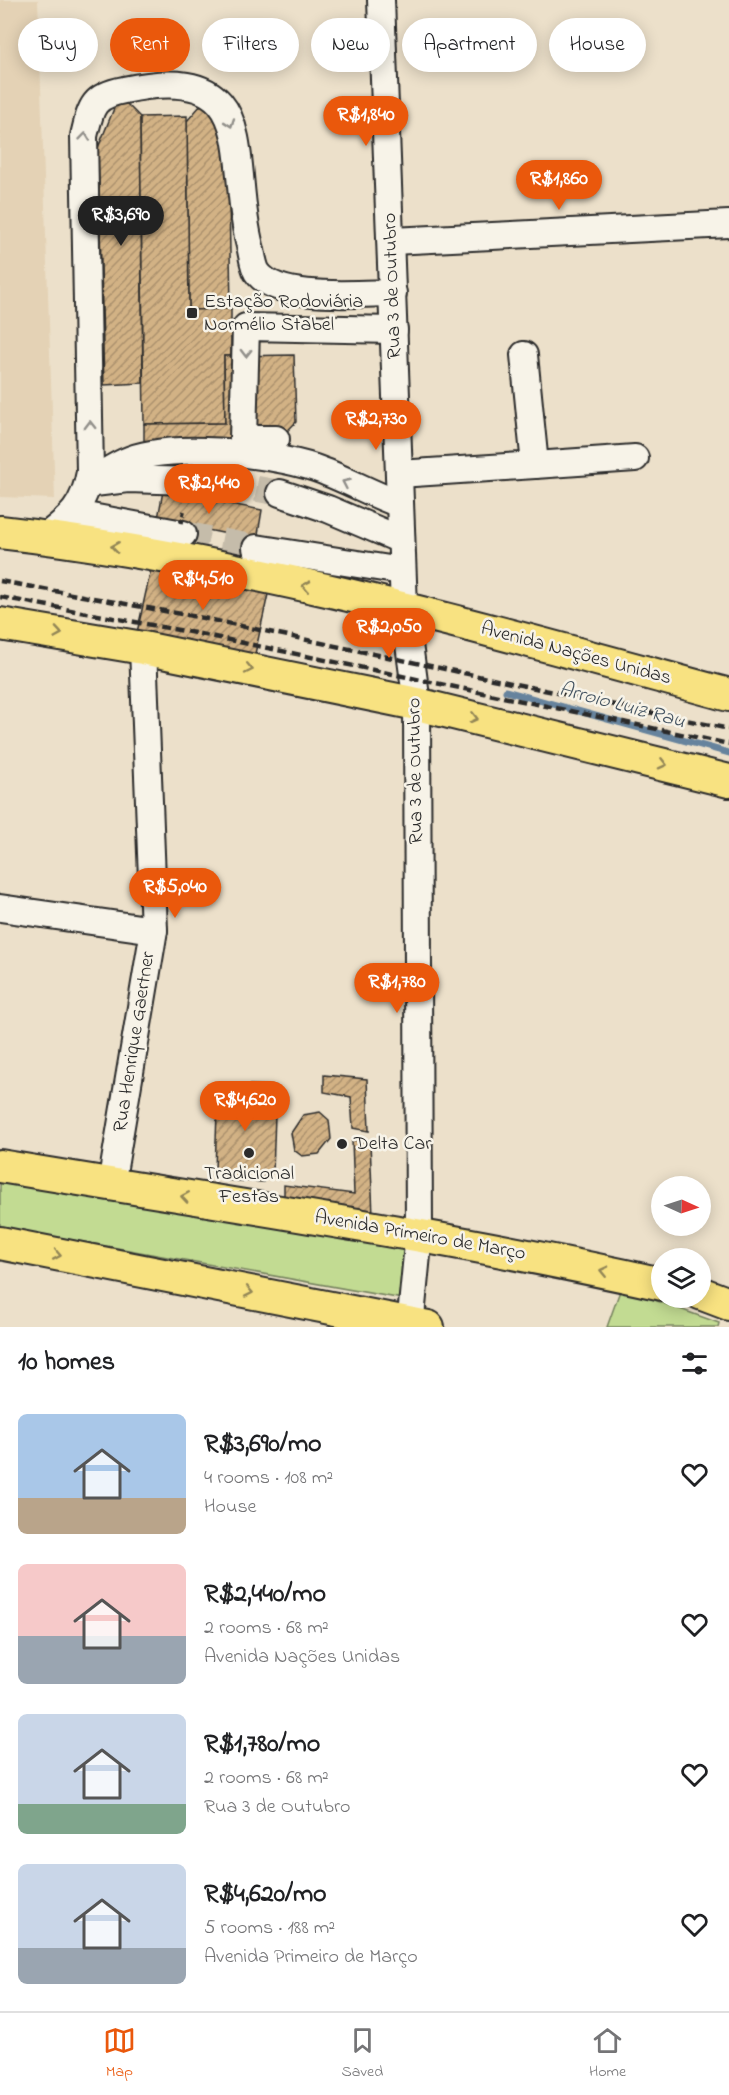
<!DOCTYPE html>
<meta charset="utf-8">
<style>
body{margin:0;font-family:"Indie Flower",sans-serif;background:#f6f6f6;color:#202124;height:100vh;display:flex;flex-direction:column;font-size:22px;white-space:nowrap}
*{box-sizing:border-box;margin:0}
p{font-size:20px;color:#757577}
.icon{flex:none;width:33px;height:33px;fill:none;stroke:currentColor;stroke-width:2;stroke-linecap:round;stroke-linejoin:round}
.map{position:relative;height:1327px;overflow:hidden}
.details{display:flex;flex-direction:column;background:#fff;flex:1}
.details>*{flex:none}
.banner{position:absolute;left:18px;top:18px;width:693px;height:54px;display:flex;gap:12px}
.needle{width:39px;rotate:93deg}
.fabs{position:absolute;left:651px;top:1176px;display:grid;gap:12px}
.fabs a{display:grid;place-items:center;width:60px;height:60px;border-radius:50%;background:#fff;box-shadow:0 3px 15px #0003;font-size:30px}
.price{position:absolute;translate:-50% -51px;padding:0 14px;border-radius:21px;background:#ea580c;color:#fff;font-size:20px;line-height:39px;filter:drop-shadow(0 2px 3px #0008)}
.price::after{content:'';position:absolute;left:50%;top:36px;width:18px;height:14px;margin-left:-9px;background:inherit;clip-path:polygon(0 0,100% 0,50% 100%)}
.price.selected{background:#222;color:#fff}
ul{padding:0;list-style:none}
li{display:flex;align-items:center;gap:18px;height:150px;padding:0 18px}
li span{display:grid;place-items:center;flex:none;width:168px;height:120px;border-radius:9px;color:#555}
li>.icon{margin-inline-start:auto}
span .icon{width:72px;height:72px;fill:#fffc;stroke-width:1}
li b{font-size:26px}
h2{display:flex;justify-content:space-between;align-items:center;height:72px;padding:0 18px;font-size:26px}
.tag{padding:0 21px;border-radius:27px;background:#fff;box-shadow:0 3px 15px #0003;font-size:21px;line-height:54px}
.tag.selected{background:#ea580c;color:#fff}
.dock{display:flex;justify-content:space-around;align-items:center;height:84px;border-top:2px solid #e0e0e0;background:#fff;font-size:16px;color:#757577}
.dock a{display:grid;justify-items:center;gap:3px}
.dock .selected{color:#ea580c}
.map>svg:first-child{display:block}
.built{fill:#e4d2b5}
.green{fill:#c2db92;stroke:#76835e;stroke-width:1.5}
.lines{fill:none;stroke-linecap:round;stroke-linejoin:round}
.stream{stroke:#66839d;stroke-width:7}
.building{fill:url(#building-hatch);stroke:#2b2b2b;stroke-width:1.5}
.minor-tunnel{stroke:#c5bcaa;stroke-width:26;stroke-dasharray:26 13;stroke-linecap:butt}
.minor-casing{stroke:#2b2b2b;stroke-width:30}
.major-casing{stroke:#2b2b2b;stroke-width:36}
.minor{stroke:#f7f3e8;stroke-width:26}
.major{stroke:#f8e281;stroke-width:32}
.rail{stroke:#2b2b2b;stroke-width:4.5;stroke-dasharray:9 4.5;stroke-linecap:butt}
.path-bridge{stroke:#2b2b2b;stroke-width:4;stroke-dasharray:4.5 4.5;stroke-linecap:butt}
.oneway{stroke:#918f8a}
.oneway2{stroke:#928656}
.poi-dot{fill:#2b2b2b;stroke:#f7f3e8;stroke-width:2}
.labels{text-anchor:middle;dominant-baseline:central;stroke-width:5;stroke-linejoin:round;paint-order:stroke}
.street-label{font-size:20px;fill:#2b2b2b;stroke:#f7f3e8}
.poi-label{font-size:20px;fill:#2b2b2b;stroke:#f7f3e8;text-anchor:start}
.water-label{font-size:21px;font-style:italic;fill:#485764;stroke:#f7f3e8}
</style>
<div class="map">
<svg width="729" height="1327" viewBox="0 0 729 1327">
<defs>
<pattern id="building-hatch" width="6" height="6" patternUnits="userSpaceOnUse" patternTransform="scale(1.5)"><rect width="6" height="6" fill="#d2b285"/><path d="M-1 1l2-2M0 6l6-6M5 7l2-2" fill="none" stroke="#ab916d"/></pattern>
</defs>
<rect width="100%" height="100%" fill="#ece0ca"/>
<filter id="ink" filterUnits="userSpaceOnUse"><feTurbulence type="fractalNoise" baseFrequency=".0167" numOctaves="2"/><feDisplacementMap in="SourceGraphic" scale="12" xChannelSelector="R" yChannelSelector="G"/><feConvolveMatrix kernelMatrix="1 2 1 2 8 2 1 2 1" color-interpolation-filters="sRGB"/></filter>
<g filter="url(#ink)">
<polygon class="built" points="0,0 38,0 55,499 0,497"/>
<g class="green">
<polygon points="0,1182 409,1243 403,1299 0,1227"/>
<polygon points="621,1288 719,1323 718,1327 607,1327"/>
</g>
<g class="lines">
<polyline class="stream" points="506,691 729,753"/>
</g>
<g class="building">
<polygon points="119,96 140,117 143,383 104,385 98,148"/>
<polygon points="207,98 228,142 231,309 189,310 187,121"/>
<polygon points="187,116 189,310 231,309 231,356 224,356 225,423 144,424 140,117"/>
<polygon points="294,355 296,422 259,460 144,443 144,424 225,423 224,356"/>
<polygon points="163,491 262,510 257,540 193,527 157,524"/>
<polygon points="153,560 270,585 253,663 136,637"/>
<polygon points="324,1075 367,1079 369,1131 353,1128 351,1097 324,1092"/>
<polygon points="218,1084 276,1086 273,1173 265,1172 264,1182 222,1180 222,1170 215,1170"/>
<polygon points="320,1112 329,1120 331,1139 319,1154 302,1156 294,1150 291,1133 303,1115"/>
<polygon points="352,1140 370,1142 373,1216 284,1204 284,1185 354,1194"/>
</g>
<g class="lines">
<g class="minor-tunnel">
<polyline points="218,482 280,493"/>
<polyline points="183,534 256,548"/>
</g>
<defs>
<g id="minor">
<polyline points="381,0 404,607 417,704 419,1234 410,1327"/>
<polyline points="392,241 729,224"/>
<polyline points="276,439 243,439 246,327 394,330"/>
<polyline points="535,465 635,458"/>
<polyline points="399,474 535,465 524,355"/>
<path d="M88,483C100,476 111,468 124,462C168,441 269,453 315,468C344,478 371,494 400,504"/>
<polyline points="94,483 128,479 218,482"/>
<polyline points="280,493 328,509 401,540"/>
<polyline points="75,514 183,534"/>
<path d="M45,537C71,517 84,507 90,472L84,136C91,107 92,96 124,90C265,60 227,158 250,246C252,253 253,265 257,272C277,302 361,293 393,293"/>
<polyline points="256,548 402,571"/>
<polyline points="0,908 154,930"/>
<polyline points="111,1185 154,930 143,648"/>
</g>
<g id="major">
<path d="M0,532C248,560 489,630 729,695"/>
<polyline points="0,624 143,648 417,704 729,781"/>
<path d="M0,1166C221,1203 443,1235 662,1284"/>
<polyline points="0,1243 428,1327"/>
<polyline points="700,1293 729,1304"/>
</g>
</defs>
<use href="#minor" class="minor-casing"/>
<use href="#major" class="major-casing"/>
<use href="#minor" class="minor"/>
<use href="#major" class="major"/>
<g class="rail">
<polyline points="0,581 203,618 729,729"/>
<polyline points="0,597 200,634 729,744"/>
</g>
<polyline class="path-bridge" points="184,511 181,521 188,522"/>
</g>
<defs><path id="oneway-chevron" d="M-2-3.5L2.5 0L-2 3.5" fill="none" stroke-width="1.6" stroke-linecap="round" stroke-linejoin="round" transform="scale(1.5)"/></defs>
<g class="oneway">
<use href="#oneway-chevron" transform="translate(230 123) rotate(71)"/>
<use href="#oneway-chevron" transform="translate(85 137) rotate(-84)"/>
<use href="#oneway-chevron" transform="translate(246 353) rotate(91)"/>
<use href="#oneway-chevron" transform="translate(90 425) rotate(-91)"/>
<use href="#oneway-chevron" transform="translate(346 483) rotate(-155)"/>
</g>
<g class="oneway2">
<use href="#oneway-chevron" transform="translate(115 547) rotate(-172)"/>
<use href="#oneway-chevron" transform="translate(306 586) rotate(-168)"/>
<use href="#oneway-chevron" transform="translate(58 633) rotate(9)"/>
<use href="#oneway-chevron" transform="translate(249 669) rotate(12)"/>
<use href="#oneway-chevron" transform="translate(474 718) rotate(14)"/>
<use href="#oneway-chevron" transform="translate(663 764) rotate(14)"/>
<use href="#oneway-chevron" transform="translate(185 1197) rotate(-171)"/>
<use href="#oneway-chevron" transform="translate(57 1255) rotate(11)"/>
<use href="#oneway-chevron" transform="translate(604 1271) rotate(-167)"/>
<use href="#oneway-chevron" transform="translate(249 1292) rotate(11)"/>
</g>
</g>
<g class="poi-dot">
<rect x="186" y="307" width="12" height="12" rx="3"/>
<circle cx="342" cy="1144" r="6"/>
<circle cx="249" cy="1153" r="6"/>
</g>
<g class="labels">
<g class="street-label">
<text transform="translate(393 286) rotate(-92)">Rua 3 de Outubro</text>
<text transform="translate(576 654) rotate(15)">Avenida Nações Unidas</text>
<text transform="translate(416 771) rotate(-91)">Rua 3 de Outubro</text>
<text transform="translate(135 1042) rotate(-81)">Rua Henrique Gaertner</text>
<text transform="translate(420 1236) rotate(10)">Avenida Primeiro de Março</text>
</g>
<g class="poi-label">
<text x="204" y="302">Estação Rodoviária<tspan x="204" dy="23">Normélio Stabel</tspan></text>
<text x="354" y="1144">Delta Car</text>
<text x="249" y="1174" text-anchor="middle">Tradicional<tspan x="249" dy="23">Festas</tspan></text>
</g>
<g class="water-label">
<text transform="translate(622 706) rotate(15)">Arroio Luiz Rau</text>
</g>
</g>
</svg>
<div class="fabs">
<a><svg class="needle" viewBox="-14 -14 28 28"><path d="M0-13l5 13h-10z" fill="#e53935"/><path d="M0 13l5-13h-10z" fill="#757577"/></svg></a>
<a><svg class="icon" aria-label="layers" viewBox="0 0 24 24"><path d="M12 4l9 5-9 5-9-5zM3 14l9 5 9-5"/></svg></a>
</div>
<b class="price" style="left:366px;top:147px">R$1,840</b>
<b class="price" style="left:559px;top:211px">R$1,860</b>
<b class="price selected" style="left:121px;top:247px">R$3,690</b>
<b class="price" style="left:376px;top:451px">R$2,730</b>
<b class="price" style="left:209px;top:515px">R$2,440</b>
<b class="price" style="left:203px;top:611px">R$4,510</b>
<b class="price" style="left:389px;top:659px">R$2,050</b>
<b class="price" style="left:175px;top:919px">R$5,040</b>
<b class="price" style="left:397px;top:1014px">R$1,780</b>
<b class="price" style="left:245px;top:1132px">R$4,620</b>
<div class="banner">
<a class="tag">Buy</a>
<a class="tag selected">Rent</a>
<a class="tag">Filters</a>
<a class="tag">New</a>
<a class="tag">Apartment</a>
<a class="tag">House</a>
</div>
</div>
<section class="details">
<h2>10 homes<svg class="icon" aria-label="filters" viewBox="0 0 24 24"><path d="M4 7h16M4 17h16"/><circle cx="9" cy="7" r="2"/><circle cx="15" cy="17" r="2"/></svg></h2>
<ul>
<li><span style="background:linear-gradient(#a9c7e8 70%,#b9a48a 0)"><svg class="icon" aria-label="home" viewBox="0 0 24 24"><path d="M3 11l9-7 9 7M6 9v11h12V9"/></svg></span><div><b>R$3,690/mo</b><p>4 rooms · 108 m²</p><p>House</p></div><svg class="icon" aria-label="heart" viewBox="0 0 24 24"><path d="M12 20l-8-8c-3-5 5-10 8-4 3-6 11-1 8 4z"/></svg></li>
<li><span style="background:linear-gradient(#f6c9c9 60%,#9aa5b1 0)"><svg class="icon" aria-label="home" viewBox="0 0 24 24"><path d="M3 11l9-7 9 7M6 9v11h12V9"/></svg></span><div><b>R$2,440/mo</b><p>2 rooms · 68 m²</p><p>Avenida Nações Unidas</p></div><svg class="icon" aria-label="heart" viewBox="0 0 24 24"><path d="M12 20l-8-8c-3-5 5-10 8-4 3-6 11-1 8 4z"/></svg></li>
<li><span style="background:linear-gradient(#c9d6e8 75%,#7fa58c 0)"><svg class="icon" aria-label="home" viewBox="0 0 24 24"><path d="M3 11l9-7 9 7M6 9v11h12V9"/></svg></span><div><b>R$1,780/mo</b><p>2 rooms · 68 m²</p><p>Rua 3 de Outubro</p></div><svg class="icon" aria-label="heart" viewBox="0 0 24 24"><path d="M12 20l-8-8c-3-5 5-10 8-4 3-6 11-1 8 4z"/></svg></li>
<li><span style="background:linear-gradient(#c9d6e8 70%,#9aa5b1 0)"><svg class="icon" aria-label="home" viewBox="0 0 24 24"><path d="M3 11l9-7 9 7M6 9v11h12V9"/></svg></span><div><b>R$4,620/mo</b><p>5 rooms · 188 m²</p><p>Avenida Primeiro de Março</p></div><svg class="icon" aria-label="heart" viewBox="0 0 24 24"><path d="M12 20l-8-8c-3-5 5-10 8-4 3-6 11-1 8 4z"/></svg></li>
</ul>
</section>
<nav class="dock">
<a class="selected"><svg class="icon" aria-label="map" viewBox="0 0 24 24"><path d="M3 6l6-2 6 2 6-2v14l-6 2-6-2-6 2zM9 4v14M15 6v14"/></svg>Map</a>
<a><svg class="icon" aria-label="saved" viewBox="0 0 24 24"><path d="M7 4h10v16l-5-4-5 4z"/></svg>Saved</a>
<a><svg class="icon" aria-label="home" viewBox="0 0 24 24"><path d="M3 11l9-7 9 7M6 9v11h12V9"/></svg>Home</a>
</nav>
